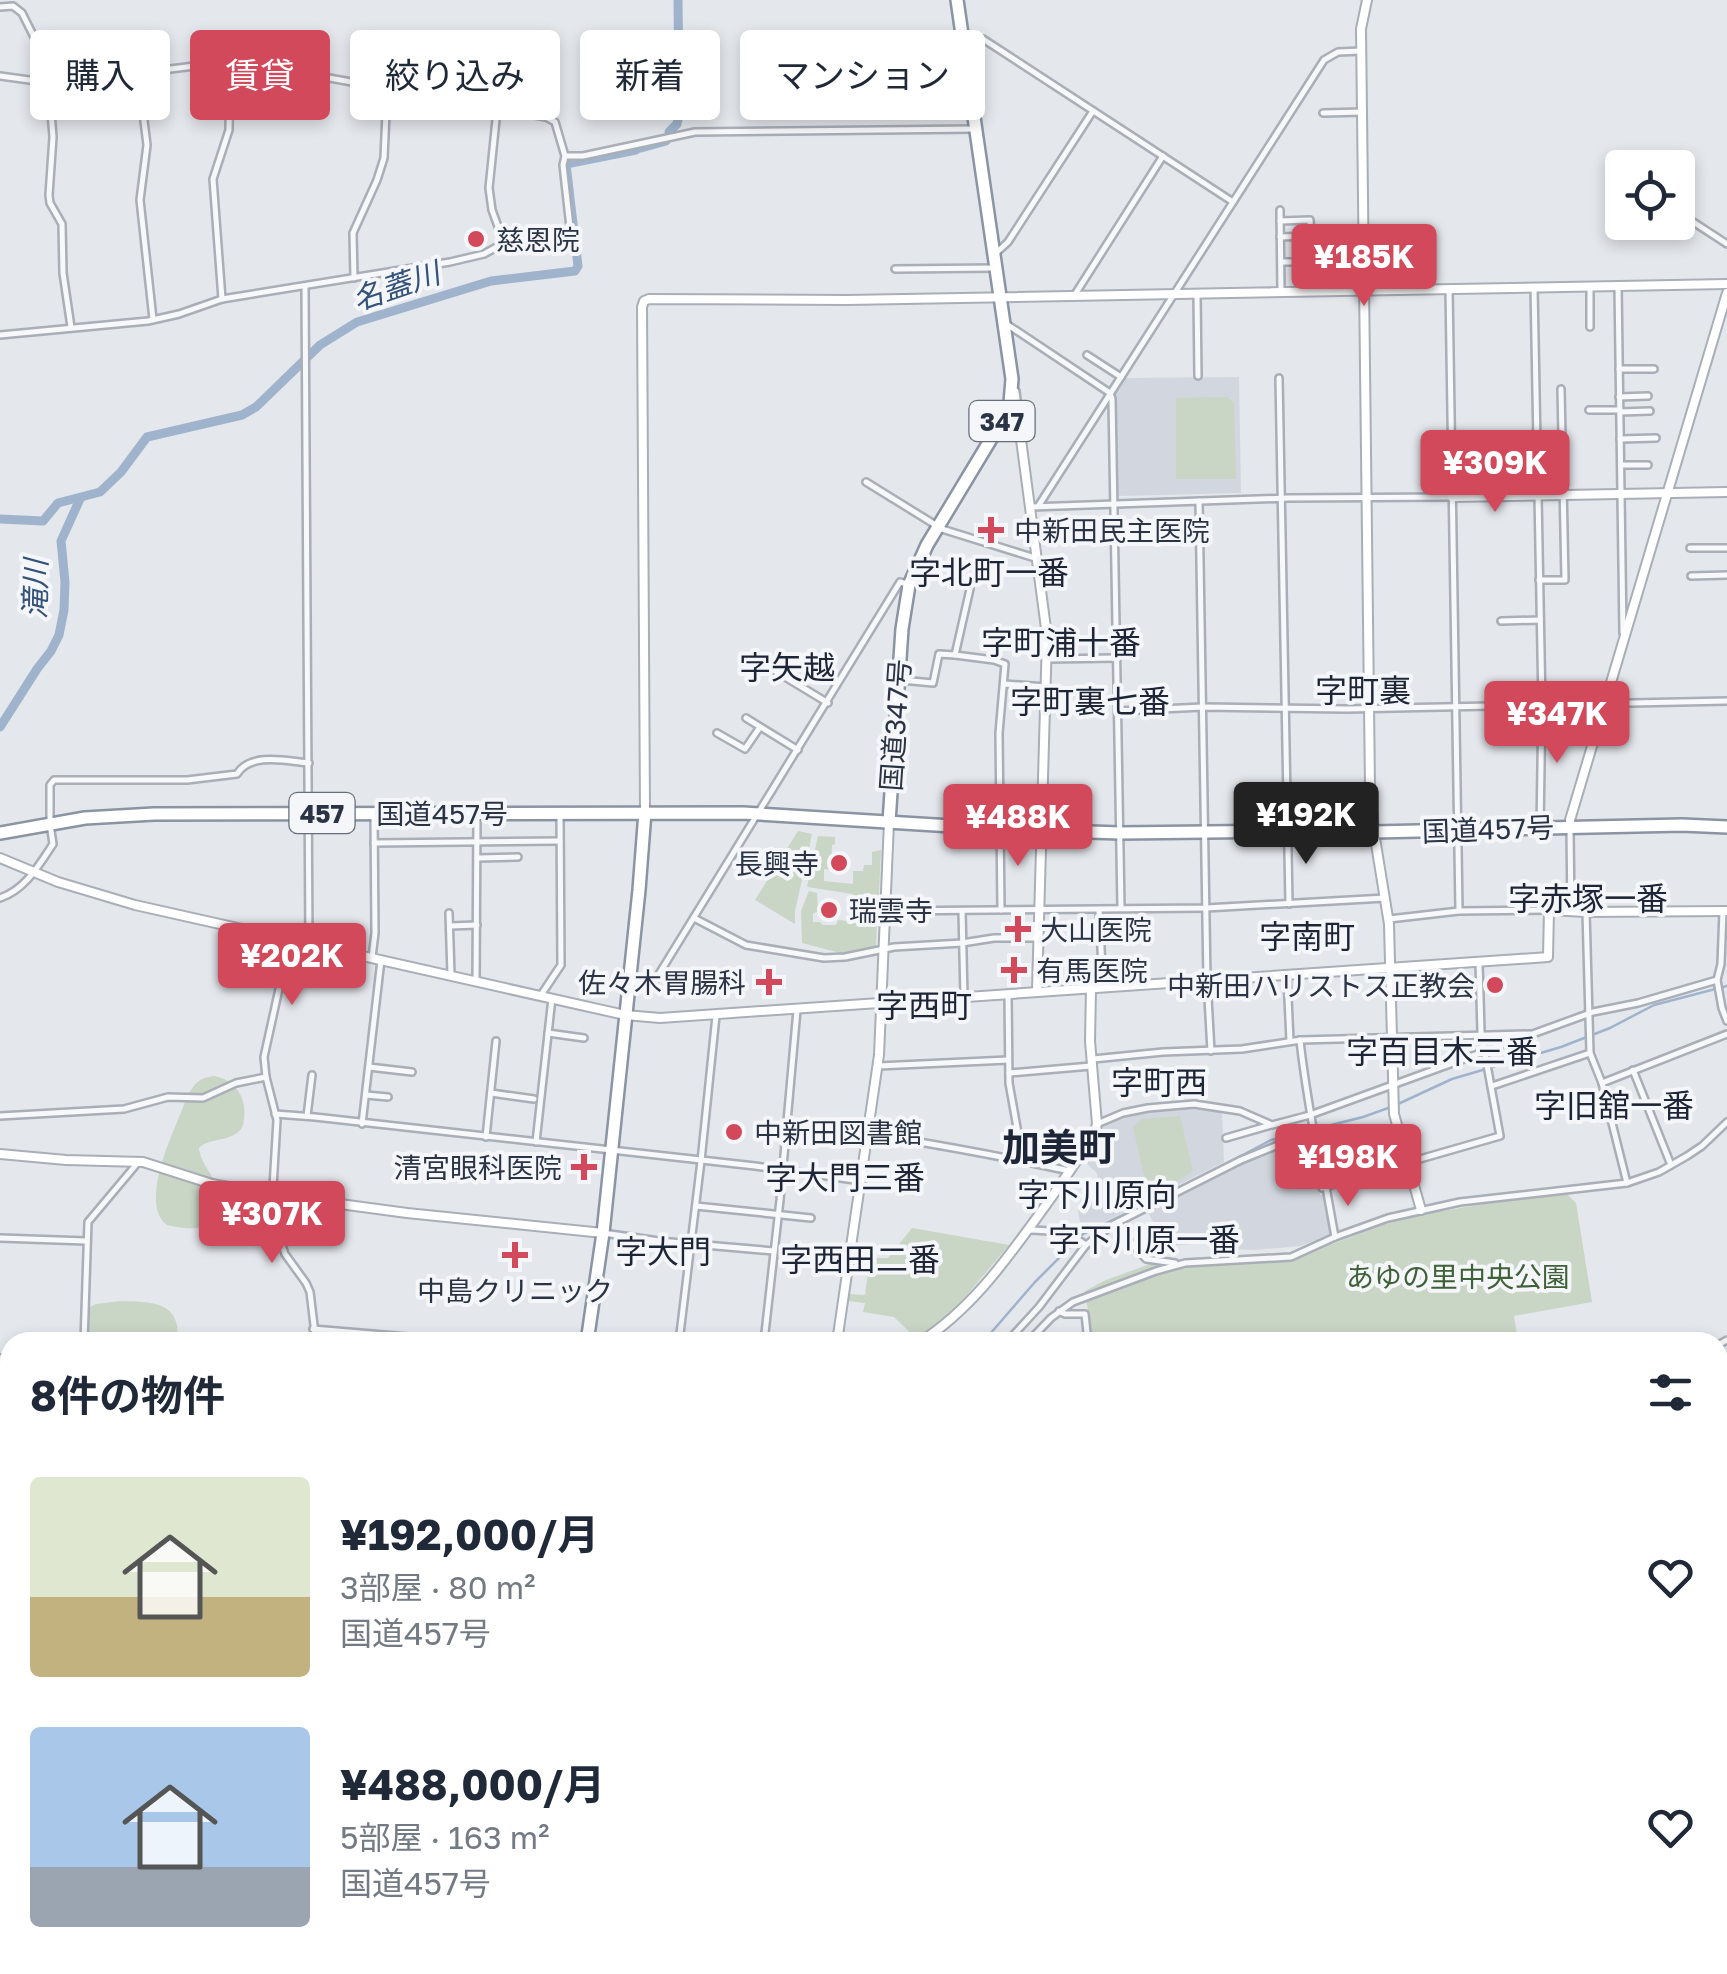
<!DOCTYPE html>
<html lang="ja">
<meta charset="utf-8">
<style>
body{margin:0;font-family:"Golos Text","Noto Sans JP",sans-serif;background:#f6f6f7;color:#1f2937;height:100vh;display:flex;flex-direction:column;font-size:38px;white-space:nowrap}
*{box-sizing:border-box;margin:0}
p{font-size:32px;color:#747a83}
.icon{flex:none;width:55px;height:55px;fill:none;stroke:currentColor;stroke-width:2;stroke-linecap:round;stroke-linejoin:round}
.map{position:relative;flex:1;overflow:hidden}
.side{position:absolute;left:0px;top:1332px;width:1728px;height:642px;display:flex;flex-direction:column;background:#fff;border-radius:30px 30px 0 0;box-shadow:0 5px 15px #0003}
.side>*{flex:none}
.guide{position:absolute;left:30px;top:30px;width:1000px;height:90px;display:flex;gap:20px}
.controls{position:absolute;left:1605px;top:150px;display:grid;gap:20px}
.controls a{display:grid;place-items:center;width:90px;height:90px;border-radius:10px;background:#fff;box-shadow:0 5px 15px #0003;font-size:50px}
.price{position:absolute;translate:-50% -85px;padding:0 22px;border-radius:10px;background:#d1495b;color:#fff;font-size:32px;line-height:65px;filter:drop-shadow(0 2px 5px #0008)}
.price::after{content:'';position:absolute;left:50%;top:60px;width:30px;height:22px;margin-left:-15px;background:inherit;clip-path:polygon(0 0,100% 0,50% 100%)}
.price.selected{background:#222;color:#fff}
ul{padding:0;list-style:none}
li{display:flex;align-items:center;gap:30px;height:250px;padding:0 30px}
li span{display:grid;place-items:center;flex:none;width:280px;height:200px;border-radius:10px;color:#555}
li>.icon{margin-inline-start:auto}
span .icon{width:120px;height:120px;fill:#fffc;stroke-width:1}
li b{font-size:42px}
h2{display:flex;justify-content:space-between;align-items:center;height:120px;padding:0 30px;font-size:42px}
.pill{padding:0 35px;border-radius:10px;background:#fff;box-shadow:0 5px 15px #0003;font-size:35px;line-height:90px}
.pill.selected{background:#d1495b;color:#fff}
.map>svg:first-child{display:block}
.built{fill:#d2d6de}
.green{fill:#c9d6c5}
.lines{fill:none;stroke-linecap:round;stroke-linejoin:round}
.stream{stroke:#9fb4cc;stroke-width:2.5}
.river{stroke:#9fb4cc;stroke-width:9}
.street-casing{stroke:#a9aeb7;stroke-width:10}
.secondary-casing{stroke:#a9aeb7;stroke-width:12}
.highway-casing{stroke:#8b94a3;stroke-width:16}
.street{stroke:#f7f8fa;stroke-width:5}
.secondary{stroke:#fff;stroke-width:8}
.highway{stroke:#fff;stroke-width:11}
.poi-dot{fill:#d1495b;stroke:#f4f6f9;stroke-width:4}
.labels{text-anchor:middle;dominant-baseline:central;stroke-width:8;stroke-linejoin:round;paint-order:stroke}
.shield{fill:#f4f6f9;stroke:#676e7b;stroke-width:2.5}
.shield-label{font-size:25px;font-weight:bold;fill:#2b3445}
.poi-label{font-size:28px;fill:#2b3445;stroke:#f4f6f9;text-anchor:start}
.street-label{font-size:28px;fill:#2b3445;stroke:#f4f6f9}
.park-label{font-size:28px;fill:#3f6138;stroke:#f4f6f9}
.water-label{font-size:30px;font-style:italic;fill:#34527a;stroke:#f4f6f9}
.quarter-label{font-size:32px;fill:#1d2536;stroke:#f4f6f9}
.district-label{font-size:38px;font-weight:bold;fill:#1d2536;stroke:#f4f6f9}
</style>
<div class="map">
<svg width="1727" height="1974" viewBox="0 0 1727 1974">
<rect width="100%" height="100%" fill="#e4e7ec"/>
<g class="built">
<polygon points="1239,377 1241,493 1118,496 1114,394 1125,378"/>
<polygon points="1186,1109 1222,1112 1224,1162 1092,1228 1085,1229 1080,1223 1078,1211 1081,1198 1100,1191 1097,1173 1083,1160 1101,1128 1107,1121 1131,1113"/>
<polygon points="1312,1137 1320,1195 1326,1196 1332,1234 1300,1246 1278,1248 1253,1250 1221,1248 1210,1243 1165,1246 1147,1210 1243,1161 1279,1146"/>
</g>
<g class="green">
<polygon points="1227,397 1234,402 1236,479 1176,479 1176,398"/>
<polygon points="798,831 812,834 795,911 795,924 755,900"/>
<polygon points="818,836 835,837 835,844 832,845 831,870 824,869 824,881 853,884 853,871 863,871 864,865 872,865 872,852 881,850 878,915 853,911 853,894 807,887"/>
<polygon points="809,891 817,893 818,911 813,914 813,922 820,922 823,925 836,925 838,920 877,924 876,946 840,953 802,943 801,911"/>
<path d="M214,1076C235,1080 247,1097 244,1119C243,1126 243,1128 237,1133C225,1142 209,1138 199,1148C200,1171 241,1199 215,1221C202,1231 182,1229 167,1225C140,1205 170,1139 180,1115C184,1105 187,1094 194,1086C199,1079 206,1077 214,1076Z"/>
<polygon points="1180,1116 1193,1171 1171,1185 1147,1189 1133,1127 1142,1119"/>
<polygon points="1567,1194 1576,1203 1592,1302 1514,1316 1518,1342 1093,1342 1085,1291 1106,1280 1150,1264 1187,1259 1263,1256 1314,1251 1377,1227 1413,1216 1496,1202"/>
<polygon points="912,1228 1009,1245 949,1316 917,1339 894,1317 863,1312 865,1303 848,1301 849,1294 865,1295 870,1258 888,1258"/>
<path d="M121,1301C139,1302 167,1300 175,1319C179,1329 178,1334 172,1342H85L81,1330L88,1308L96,1304Z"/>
<polygon points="0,1955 10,1955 10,1965 40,1965 47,1967 121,1965 118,1974 0,1974"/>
</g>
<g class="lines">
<g class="stream">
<polyline points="1674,486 1727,308"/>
<polyline points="1611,698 1670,498"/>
<polyline points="1398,1104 1452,1079 1561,1047 1610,1028 1654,1005 1727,986"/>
<polyline points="1194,1181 1271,1140 1363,1117 1391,1107"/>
<polyline points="983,1342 1035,1282 1083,1234 1187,1185"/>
<polyline points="90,1974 97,1965"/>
</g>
<g class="river">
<polyline points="669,132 677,124 679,115 677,98 679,83 678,0"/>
<polyline points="641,148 666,141"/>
<polyline points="0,519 43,521 58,503 100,492 121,472 147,437 242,415 256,407 320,345 357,322 491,281 575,271 578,266 566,164 636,150"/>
<polyline points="0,727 37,669 51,651 59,635 64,610 65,582 61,541 80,499"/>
<polyline points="1718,1651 1727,1623"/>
<polyline points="1718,1947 1723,1974"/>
<polyline points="1154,1965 1158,1974"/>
</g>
<defs>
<g id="street">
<polyline points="0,7 13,6 22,13 53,75 50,100 53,137 49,195 50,203 62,224 63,273 71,327"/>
<polyline points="966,38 983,39 1233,202"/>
<polyline points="138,73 147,145 140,200 153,319"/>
<polyline points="0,76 66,85 138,73 235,61 546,117 555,122 565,156 563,165 571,236 549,235 515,240 504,243 484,254 450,262 222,299 179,314 148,321 0,335"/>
<polyline points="497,110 489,188 492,210 504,243"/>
<polyline points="1323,113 1363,112"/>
<polyline points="565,156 583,156 695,132 974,129"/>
<polyline points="1280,210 1281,291"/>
<polyline points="1678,212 1727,244"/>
<polyline points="1280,221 1310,220 1311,236 1280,237"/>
<polyline points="996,253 1008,242 1093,111"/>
<polyline points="1282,262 1310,262 1311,291"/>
<polyline points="895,269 996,268"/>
<polyline points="354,278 353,233 377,180 384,158 387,90"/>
<polyline points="1590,286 1590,327"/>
<polyline points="1618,286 1623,633"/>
<polyline points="305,287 309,943"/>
<polyline points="1534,287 1542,704 1540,828"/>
<polyline points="1449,289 1459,911"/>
<polyline points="1197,294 1198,376"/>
<polyline points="1074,296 1163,156"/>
<polyline points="222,299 213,179 229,130 230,61"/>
<polyline points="1005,323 1110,393 1112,399 1121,908"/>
<polyline points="1087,355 1121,377"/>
<polyline points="1619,369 1654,369"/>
<polyline points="1279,378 1289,904"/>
<polyline points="1016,391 1020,425"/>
<polyline points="1619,397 1648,396"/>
<polyline points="1589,410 1620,410"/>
<polyline points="1620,412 1650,411"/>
<polyline points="1620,439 1656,438"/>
<polyline points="1621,465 1648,465"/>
<polyline points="866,482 942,529 1035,558"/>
<polyline points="1199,501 1207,980 1211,1051"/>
<polyline points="1039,505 1324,60 1338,52 1361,51"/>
<polyline points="1031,507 1288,498 1452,497"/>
<polyline points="1690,548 1727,548"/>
<polyline points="1691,576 1727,575"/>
<polyline points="1539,580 1565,580 1561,389"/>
<polyline points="970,589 955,655 994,660 1005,664 999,733 1001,910"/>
<polyline points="1501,621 1540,620"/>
<polyline points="1048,659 1117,658"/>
<polyline points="757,660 828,703"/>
<polyline points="901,680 933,683 939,654 955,655"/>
<polyline points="1004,684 1046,687"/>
<polyline points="1118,711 1203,707 1347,709 1727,701"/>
<polyline points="746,718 798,750"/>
<polyline points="717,733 745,749 760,727"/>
<polyline points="1570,830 1571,912"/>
<polyline points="374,843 560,841"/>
<polyline points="477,858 518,857"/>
<path d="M0,898C25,890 39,865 53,844L50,824V785L54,780H187L237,774C250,752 287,761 309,763"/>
<polyline points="1099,910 1103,987"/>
<polyline points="886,911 1206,908 1385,898"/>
<polyline points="962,911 964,997"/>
<polyline points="1723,911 1721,964 1717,980 1722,1008 1727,1021"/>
<polyline points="1586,912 1590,1053 1602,1083 1627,1183"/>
<polyline points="449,913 451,975"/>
<polyline points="694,918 746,945 824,958 845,957 894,947 962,943 994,938 1038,938"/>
<polyline points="1389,919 1459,911 1549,910"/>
<polyline points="450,926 477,925"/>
<polyline points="290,939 264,1057 266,1077 277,1120 273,1187 280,1239 285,1254 306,1283 310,1292 316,1342"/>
<polyline points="372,957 375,933 374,816"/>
<polyline points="1287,976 1290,1041"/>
<polyline points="476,981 477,815"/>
<polyline points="630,981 651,987 900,582 907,584"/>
<polyline points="1008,994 1009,1083 1021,1150 1020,1159"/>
<polyline points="541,995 561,965 560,815"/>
<polyline points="548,1033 584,1038"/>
<path d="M1300,1040C1305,1090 1316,1138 1322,1188L1326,1187L1335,1237"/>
<polyline points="1093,1059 1163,1052 1242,1049 1301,1040 1530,1034"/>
<polyline points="878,1066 1008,1060"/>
<polyline points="369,1067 412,1072"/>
<polyline points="1633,1070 1671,1165"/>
<polyline points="1009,1073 1091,1066"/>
<polyline points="1602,1083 1727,1034"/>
<polyline points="1492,1086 1590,1053"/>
<polyline points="491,1093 534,1099"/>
<polyline points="366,1095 388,1097"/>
<polyline points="275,1114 315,1117 755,1166 862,1181"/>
<polyline points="0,1116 124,1109 168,1097 203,1098 236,1083 266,1077"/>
<polyline points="307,1116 312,1075"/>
<path d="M787,1123C883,1134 976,1151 1070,1171"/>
<polyline points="362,1124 381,960"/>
<polyline points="1097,1124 1123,1113 1148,1108 1194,1104 1240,1111 1272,1125 1310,1115 1593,1012 1638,1003 1717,980"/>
<polyline points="486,1137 496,1041"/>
<polyline points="1226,1138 1271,1125"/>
<polyline points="536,1142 552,998"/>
<polyline points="1326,1187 1363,1173 1406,1163 1500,1136 1481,1032 1479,963"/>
<polyline points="696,1206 811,1218"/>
<polyline points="1114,1224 1146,1259 1175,1263"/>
<path d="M1028,1230C1050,1230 1068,1232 1086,1245"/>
<polyline points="603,1233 659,1241 774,1251"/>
<polyline points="0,1238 86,1241"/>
<polyline points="1059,1311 1065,1314 1085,1314 1088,1342"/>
<polyline points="313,1329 467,1342"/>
<polyline points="653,1337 679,1340"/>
<polyline points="84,1342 88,1222 135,1166"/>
<polyline points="679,1342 701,1161 716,1016"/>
<polyline points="764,1342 780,1200 797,1010"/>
<polyline points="1007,1342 1039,1307 1086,1245 1114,1224 1241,1160 1278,1145 1316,1134"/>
<polyline points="1028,1342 1051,1318 1073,1302 1156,1271 1185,1263 1291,1257 1335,1237 1388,1218 1460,1202 1627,1183 1659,1172 1687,1156 1702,1146 1727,1122"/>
<polyline points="1718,1345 1727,1340"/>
<polyline points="0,1358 10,1358"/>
<polyline points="0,1670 10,1656"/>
<polyline points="0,1674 10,1676"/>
<polyline points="0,1824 10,1820"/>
<polyline points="1718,1882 1727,1883"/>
<polyline points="447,1965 490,1974"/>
<polyline points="1330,1965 1334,1974"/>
<polyline points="1418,1965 1435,1974"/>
<polyline points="1506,1965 1507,1974"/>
<polyline points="385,1974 400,1965"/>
<polyline points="664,1974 672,1965"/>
<polyline points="986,1974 988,1965"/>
<polyline points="1223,1974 1226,1965"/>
</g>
<g id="secondary">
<polyline points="1367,0 1361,29 1370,789 1374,832 1389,924 1394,1114 1421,1210"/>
<polyline points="1006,414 1018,424 1020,432 1047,636 1037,991"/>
<polyline points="1452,497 1727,492"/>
<polyline points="645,812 642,307 644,301 649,299 847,300 1727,284"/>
<polyline points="1570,827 1570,820 1727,293"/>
<polyline points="0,858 58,882 135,905 625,1015 660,1018 1548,957 1549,910 1586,912 1727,911"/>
<polyline points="0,1154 66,1160 143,1162 212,1184 273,1195 407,1213 603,1233"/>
<polyline points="837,1342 879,1055 889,822"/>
<path d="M920,1342C969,1311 1004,1263 1038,1216C1058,1188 1078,1161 1095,1131L1097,1124L1090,1041L1091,988"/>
<polyline points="0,1871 10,1869"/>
<polyline points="100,1974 109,1965"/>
<polyline points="621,1974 629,1965"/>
</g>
<g id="highway">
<polyline points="889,822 902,629 909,585 927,545 1006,414 1010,403 1012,379 957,0"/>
<polyline points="0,833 85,818 154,814 743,813 1000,829 1120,833 1288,831 1374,832 1682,825 1727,827"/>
<polyline points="587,1342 603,1233 639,890 645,812"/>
<polyline points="501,1965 505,1974"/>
</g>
</defs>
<use href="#street" class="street-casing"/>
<use href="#secondary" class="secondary-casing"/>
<use href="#highway" class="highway-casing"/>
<use href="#street" class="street"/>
<use href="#secondary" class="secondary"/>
<use href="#highway" class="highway"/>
</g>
<g class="poi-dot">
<circle cx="476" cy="239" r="10"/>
<path d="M986 515h10v10h10v10h-10v10h-10v-10h-10v-10h10z"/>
<circle cx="839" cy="863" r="10"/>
<circle cx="829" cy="910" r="10"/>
<path d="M1013 914h10v10h10v10h-10v10h-10v-10h-10v-10h10z"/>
<path d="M1009 955h10v10h10v10h-10v10h-10v-10h-10v-10h10z"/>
<path d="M764 967h10v10h10v10h-10v10h-10v-10h-10v-10h10z"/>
<circle cx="1495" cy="985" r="10"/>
<circle cx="734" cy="1132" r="10"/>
<path d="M579 1152h10v10h10v10h-10v10h-10v-10h-10v-10h10z"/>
<path d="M510 1240h10v10h10v10h-10v10h-10v-10h-10v-10h10z"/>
</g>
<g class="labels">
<g class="shield">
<rect x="969.5" y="401" width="65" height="40" rx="8"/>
<rect x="289.5" y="793" width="65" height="40" rx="8"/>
</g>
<g class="shield-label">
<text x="1002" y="421">347</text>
<text x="322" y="813">457</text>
</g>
<g class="poi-label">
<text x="496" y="239">慈恩院</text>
<text x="1014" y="530">中新田民主医院</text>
<text x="819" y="863" text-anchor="end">長興寺</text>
<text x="849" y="910">瑞雲寺</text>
<text x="1040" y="929">大山医院</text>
<text x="1036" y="970">有馬医院</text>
<text x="746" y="982" text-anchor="end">佐々木胃腸科</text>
<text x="1475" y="985" text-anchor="end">中新田ハリストス正教会</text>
<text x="754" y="1132">中新田図書館</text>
<text x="562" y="1167" text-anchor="end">清宮眼科医院</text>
<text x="515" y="1290" text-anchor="middle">中島クリニック</text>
</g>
<g class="street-label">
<text transform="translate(895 725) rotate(-86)">国道347号</text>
<text x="442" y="813">国道457号</text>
<text transform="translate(1488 829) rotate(-2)">国道457号</text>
</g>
<g class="park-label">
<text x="1458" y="1276">あゆの里中央公園</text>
</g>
<g class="water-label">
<text transform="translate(396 286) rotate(-19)">名蓋川</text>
<text transform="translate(35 589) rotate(-89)">滝川</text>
</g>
<g class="quarter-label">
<text x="989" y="572">字北町一番</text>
<text x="1061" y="642">字町浦十番</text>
<text x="787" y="667">字矢越</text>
<text x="1363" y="690">字町裏</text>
<text x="1090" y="701">字町裏七番</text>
<text x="1588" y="898">字赤塚一番</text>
<text x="1307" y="936">字南町</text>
<text x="924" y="1005">字西町</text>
<text x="1442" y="1051">字百目木三番</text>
<text x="1159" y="1082">字町西</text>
<text x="1614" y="1105">字旧舘一番</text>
<text x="845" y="1177">字大門三番</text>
<text x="1097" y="1194">字下川原向</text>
<text x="1144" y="1239">字下川原一番</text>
<text x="663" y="1251">字大門</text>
<text x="860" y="1259">字西田二番</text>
</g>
<g class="district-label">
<text x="1059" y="1146">加美町</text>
</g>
</g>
</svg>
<div class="controls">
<a><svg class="icon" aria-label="locate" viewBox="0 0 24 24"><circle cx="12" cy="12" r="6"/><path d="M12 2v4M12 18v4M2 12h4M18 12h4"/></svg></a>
</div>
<b class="price" style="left:1364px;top:309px">¥185K</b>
<b class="price" style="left:1495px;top:515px">¥309K</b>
<b class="price" style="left:1557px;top:766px">¥347K</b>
<b class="price selected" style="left:1306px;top:867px">¥192K</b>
<b class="price" style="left:1018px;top:869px">¥488K</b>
<b class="price" style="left:292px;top:1008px">¥202K</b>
<b class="price" style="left:1348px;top:1209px">¥198K</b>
<b class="price" style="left:272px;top:1266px">¥307K</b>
<div class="guide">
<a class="pill">購入</a>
<a class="pill selected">賃貸</a>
<a class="pill">絞り込み</a>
<a class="pill">新着</a>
<a class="pill">マンション</a>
</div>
<section class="side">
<h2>8件の物件<svg class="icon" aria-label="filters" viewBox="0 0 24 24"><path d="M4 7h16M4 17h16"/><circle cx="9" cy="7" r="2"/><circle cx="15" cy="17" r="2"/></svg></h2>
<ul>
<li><span style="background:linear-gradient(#dfe7d0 60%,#c2b280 0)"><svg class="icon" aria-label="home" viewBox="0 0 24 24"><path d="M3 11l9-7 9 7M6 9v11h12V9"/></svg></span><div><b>¥192,000/月</b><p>3部屋 · 80 m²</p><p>国道457号</p></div><svg class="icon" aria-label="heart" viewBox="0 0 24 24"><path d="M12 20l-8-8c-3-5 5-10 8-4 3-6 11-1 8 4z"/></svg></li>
<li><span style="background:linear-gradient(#a9c7e8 70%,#9aa5b1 0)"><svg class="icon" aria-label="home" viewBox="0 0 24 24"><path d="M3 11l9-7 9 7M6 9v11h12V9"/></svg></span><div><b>¥488,000/月</b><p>5部屋 · 163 m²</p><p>国道457号</p></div><svg class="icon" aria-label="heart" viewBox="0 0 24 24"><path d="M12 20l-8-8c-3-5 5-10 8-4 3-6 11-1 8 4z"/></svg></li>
</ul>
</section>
</div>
